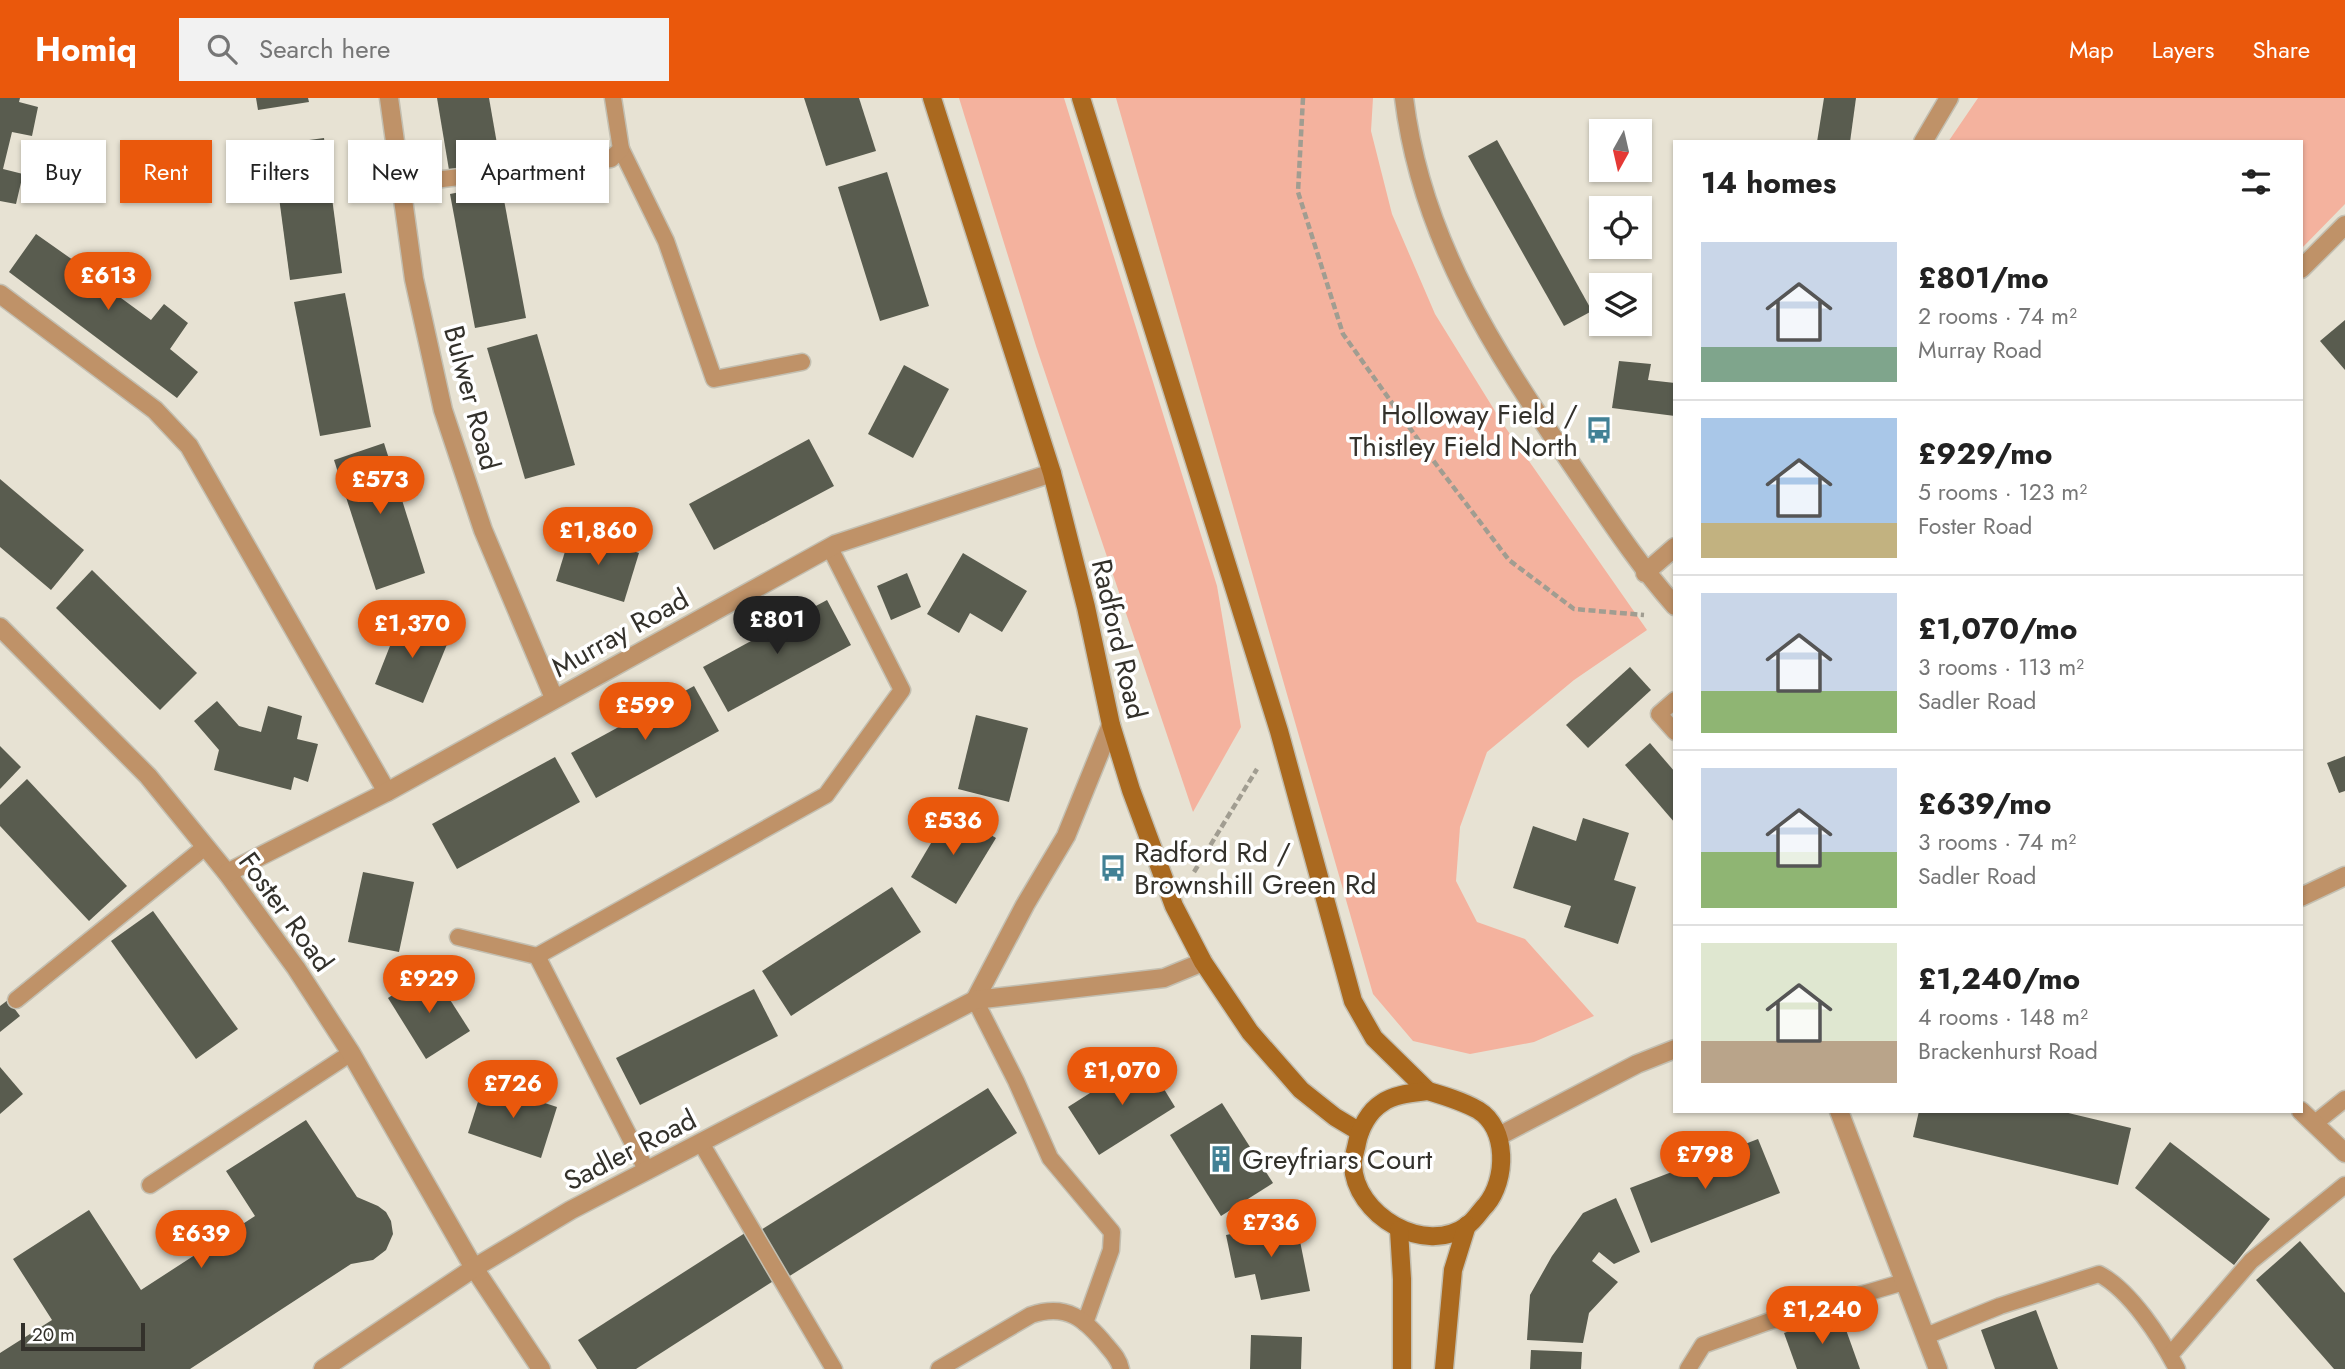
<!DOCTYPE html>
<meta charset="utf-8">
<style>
body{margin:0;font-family:Jost,sans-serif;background:#f2f2f2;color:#222;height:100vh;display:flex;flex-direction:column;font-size:26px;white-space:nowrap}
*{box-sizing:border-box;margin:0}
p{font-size:23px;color:#767676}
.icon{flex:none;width:38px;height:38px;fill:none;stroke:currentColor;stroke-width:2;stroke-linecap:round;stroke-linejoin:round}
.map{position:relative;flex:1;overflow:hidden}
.drawer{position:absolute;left:1673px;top:42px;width:630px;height:973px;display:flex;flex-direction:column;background:#fff;border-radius:0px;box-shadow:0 2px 5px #0004}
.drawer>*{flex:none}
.banner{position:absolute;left:21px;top:42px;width:665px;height:63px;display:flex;gap:14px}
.needle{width:46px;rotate:188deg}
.buttons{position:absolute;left:1589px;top:21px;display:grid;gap:14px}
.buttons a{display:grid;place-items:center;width:63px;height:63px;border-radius:0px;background:#fff;box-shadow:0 2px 5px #0004;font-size:35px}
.scale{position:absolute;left:21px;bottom:18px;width:124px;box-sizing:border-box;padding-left:7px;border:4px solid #33312b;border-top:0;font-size:19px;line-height:24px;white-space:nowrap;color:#33312b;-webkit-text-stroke:5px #fff;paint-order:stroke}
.price{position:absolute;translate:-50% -60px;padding:0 16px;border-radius:24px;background:#ea580c;color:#fff;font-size:23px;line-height:46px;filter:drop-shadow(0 2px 4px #0008)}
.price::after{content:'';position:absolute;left:50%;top:42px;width:21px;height:16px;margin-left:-10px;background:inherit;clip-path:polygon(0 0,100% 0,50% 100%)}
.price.active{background:#222;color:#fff}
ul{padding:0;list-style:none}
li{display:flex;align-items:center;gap:21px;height:175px;padding:0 28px}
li+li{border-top:2px solid #e0e0e0}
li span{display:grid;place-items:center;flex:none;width:196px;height:140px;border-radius:0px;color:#555}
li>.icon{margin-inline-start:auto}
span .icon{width:84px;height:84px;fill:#fffc;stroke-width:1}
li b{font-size:30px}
h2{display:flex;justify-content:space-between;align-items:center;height:84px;padding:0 28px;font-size:30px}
.tag{padding:0 24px;border-radius:0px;background:#fff;box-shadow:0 2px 5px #0004;font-size:24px;line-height:63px}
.tag.active{background:#ea580c;color:#fff}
header{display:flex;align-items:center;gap:42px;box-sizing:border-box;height:98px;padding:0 35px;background:#ea580c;color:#fff}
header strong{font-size:33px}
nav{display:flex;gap:38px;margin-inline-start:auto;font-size:24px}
.search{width:490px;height:63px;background:#f2f2f2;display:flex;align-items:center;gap:18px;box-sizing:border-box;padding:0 24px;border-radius:0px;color:#767676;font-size:26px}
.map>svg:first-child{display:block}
.green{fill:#f4b29e}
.building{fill:#595c4f}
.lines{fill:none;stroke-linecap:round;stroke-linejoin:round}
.service-casing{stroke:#c3bfb1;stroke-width:19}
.minor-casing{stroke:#c3bfb1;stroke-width:21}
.tertiary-casing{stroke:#c3bfb1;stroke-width:21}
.secondary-casing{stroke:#c3bfb1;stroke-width:21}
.path{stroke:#a19d91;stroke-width:4.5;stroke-dasharray:7 3.5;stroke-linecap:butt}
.service{stroke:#bf9268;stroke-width:16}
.minor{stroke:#bf9268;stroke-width:18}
.tertiary{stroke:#bf9268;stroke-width:18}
.secondary{stroke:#aa691f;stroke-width:18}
.labels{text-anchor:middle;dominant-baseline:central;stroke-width:7;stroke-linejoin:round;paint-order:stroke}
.street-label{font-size:28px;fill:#33312b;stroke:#fff}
.poi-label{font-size:28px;fill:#33312b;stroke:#fff;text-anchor:start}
</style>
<header>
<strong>Homiq</strong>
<div class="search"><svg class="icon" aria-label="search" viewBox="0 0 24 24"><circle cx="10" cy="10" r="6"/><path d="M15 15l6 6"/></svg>Search here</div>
<nav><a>Map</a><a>Layers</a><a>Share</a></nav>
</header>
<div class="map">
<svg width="2345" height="1271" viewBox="0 0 2345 1271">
<rect width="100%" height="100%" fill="#e7e2d3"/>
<g class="green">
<polygon points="959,0 1064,0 1217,488 1241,629 1193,714 1036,248"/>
<polygon points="1116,0 1373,0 1371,33 1392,116 1435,216 1503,326 1647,532 1574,582 1487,654 1460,729 1456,783 1477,824 1525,841 1594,918 1534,944 1470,956 1413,943 1373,896"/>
<polygon points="1978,0 2345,0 2345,106 2301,151 2301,44 1948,44"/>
</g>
<g class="building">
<polygon points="0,0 20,0 19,4 38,9 32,38 12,34 3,71 23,76 16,106 0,103"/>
<polygon points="256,0 308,0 309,4 258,12"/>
<polygon points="437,0 489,0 500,63 449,72"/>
<polygon points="804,0 859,0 876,53 826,68"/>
<polygon points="1824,0 1856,0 1850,44 1817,44"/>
<polygon points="324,40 342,175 290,182 272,47"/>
<polygon points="1497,42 1592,213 1564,228 1468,58"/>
<polygon points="887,74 929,208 880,223 838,89"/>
<polygon points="501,86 526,220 475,230 450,96"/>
<polygon points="36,136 97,179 109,163 134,182 121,200 151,222 164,206 188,225 170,251 198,274 177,300 9,174"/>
<polygon points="345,195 371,329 320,338 294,204"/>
<polygon points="2345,222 2345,272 2320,243"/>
<polygon points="537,236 575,367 525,381 487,250"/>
<polygon points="1619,263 1651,266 1648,282 1675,285 1675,318 1612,310"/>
<polygon points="904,267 949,291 913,360 868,336"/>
<polygon points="809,341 834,388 714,452 689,406"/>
<polygon points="384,345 425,475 376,492 334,362"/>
<polygon points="0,381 84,452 51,492 0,449"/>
<polygon points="571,434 639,455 624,504 556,483"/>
<polygon points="963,455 1027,493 1002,534 970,515 959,535 927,516"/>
<polygon points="92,472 197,575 160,612 56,510"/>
<polygon points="907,475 921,509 891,522 877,488"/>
<polygon points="827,502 851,547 728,614 703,569"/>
<polygon points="401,520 450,539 423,605 375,586"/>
<polygon points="1630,569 1651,592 1588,650 1566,627"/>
<polygon points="694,588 719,633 596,700 571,655"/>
<polygon points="217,603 239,628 261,634 268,608 302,618 297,641 318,646 308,684 294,679 291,692 214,672 219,652 194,623"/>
<polygon points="976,617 1028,630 1009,704 958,691"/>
<polygon points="1650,645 1675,674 1675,725 1625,667"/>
<polygon points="0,648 21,669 0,691"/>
<polygon points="2345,658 2345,693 2339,695 2327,665"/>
<polygon points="555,659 580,704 457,771 432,726"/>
<polygon points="27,681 127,788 89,823 0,728 0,707"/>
<polygon points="950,713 996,740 956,806 911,779"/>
<polygon points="1583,720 1629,735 1614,782 1636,789 1618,846 1564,829 1571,808 1513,790 1533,728 1576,743"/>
<polygon points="363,774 414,784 399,854 348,844"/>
<polygon points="892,789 921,834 791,918 762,873"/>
<polygon points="153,813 238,931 196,961 111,843"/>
<polygon points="431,872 470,933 426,961 388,900"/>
<polygon points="754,891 778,938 640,1007 616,960"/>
<polygon points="8,902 20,918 0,934 0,908"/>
<polygon points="1145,960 1175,1009 1099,1057 1068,1009"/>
<polygon points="0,969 23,996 0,1016"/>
<polygon points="484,985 557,1009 541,1060 468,1035"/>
<polygon points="988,990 1017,1035 788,1179 759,1133"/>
<polygon points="1222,1005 1273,1085 1221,1118 1170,1037"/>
<polygon points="1919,1013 2060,1013 2131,1030 2118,1087 1913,1039"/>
<polygon points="306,1022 357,1099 378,1108 386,1114 391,1123 393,1136 386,1152 373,1162 351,1166 190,1271 0,1271 0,1255 52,1222 13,1161 89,1112 141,1192 255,1118 226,1073"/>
<polygon points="1758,1041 1780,1095 1651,1145 1630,1090"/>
<polygon points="2170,1044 2270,1121 2234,1167 2135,1090"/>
<polygon points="1616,1100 1640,1154 1614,1166 1599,1154 1592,1163 1618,1184 1589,1215 1583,1245 1527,1242 1530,1197 1552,1158 1583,1115"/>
<polygon points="1296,1123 1310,1193 1261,1202 1255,1176 1235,1180 1226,1137"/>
<polygon points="745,1135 775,1182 636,1271 597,1271 578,1242"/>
<polygon points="2300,1143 2345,1195 2345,1271 2334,1271 2256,1182"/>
<polygon points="2036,1212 2058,1271 1995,1271 1981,1232"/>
<polygon points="1840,1215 1860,1271 1797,1271 1784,1235"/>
<polygon points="1251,1237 1302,1239 1301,1271 1250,1271"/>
<polygon points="1531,1252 1582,1254 1581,1271 1530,1271"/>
</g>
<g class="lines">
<defs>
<g id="service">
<polyline points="621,51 666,143 714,281 802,264"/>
<polyline points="401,86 611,61 621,51 613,0"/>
<polyline points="1675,602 1659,616 1675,634"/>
<polyline points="458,839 537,858 647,1073"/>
<polyline points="537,858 826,697 902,592 830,450"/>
<polyline points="16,902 205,749"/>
<polyline points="975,902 1016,983 1050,1060 1112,1134 1111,1152 1085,1225"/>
<polyline points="2315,1025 2345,1001"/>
<polyline points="701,1045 834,1271"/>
<polyline points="150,1087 351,955"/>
<path d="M1926,1238L2000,1208L2099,1176C2130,1192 2161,1240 2177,1271"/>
<polyline points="2170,1257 2251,1163 2345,1087"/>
<path d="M939,1271L1031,1217C1067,1205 1085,1221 1107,1248C1113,1255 1119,1261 1121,1271"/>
<polyline points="1688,1271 1703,1247 1770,1223 1904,1184"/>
</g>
<g id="minor">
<polyline points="389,0 414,181 443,312 483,432 554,600"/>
<path d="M1404,0C1421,141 1494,252 1572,367C1605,415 1636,464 1675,508"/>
<polyline points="1923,44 1949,0"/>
<polyline points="2301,171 2345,127"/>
<polyline points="0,196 155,312 189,348 387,694"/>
<polyline points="1645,475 1675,449"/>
<polyline points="0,529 148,678 227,775 296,870 351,955 474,1170 541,1271"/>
<polyline points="227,775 387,694 836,446 1052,375"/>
<polyline points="2301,799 2345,778"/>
<polyline points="975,902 1025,807 1066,738 1111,627"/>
<polyline points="1839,1013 1938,1271"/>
<polyline points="323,1271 474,1170 571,1112 975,902 1164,880 1203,864"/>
</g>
<g id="tertiary">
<polyline points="2301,1013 2345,1055"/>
<polyline points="1499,1038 1637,966 1675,951"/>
</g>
<g id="secondary">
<polyline points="932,0 1052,375 1086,509 1111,627 1131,692 1174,808 1203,864 1250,934 1301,992 1335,1019 1360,1034"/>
<polyline points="1081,0 1279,633 1353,903 1374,940 1428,993"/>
<path d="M1428,993C1445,998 1462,1003 1478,1012C1508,1030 1507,1082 1486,1107C1480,1113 1475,1122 1468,1127C1425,1159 1354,1117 1353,1066C1353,1059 1356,1051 1357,1045C1360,1030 1369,1013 1382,1005C1395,996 1413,995 1428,993Z"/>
<polyline points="1399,1132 1402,1181 1402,1271"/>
<polyline points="1444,1271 1453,1172 1467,1127"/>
</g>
</defs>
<use href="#service" class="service-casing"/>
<use href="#minor" class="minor-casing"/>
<use href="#tertiary" class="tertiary-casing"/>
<use href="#secondary" class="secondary-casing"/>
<g class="path">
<polyline points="1303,0 1298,94 1343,236 1429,357 1509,462 1574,511 1644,517"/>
<polyline points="1194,774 1257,671"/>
</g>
<use href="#service" class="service"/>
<use href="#minor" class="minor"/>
<use href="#tertiary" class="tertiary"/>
<use href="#secondary" class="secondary"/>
</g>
<defs>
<symbol id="bus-bare" viewBox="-9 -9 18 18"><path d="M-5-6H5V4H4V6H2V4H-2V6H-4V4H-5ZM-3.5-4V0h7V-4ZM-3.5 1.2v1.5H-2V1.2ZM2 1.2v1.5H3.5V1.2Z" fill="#428195" stroke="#fff" stroke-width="2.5" paint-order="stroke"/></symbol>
<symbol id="building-bare" viewBox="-9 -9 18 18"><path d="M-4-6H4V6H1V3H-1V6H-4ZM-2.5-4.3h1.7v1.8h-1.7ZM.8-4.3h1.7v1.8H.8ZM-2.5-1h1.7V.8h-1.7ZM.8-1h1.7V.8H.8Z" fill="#428195" stroke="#fff" stroke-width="2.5" paint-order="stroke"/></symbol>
</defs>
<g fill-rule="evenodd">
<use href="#bus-bare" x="1580" y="313" width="38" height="38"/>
<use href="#bus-bare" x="1094" y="751" width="38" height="38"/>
<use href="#building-bare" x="1202" y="1042" width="38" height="38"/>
</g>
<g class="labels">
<g class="street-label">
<text transform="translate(472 300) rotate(75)">Bulwer Road</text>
<text transform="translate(620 535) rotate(-29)">Murray Road</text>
<text transform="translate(1119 541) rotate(77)">Radford Road</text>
<text transform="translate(286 814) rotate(54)">Foster Road</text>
<text transform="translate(630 1052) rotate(-27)">Sadler Road</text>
</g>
<g class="poi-label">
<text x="1578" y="316" text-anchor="end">Holloway Field /<tspan x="1578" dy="32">Thistley Field North</tspan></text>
<text x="1134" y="754">Radford Rd /<tspan x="1134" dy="32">Brownshill Green Rd</tspan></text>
<text x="1242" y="1061">Greyfriars Court</text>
</g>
</g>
</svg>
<div class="buttons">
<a><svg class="needle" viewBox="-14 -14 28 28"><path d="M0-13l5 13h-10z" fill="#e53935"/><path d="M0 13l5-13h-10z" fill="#767676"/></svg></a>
<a><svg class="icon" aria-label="locate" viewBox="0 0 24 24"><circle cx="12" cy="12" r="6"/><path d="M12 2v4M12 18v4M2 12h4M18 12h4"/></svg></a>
<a><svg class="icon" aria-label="layers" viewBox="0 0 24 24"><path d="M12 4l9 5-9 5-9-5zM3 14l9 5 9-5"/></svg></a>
</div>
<div class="scale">20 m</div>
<b class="price" style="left:108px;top:214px">£613</b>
<b class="price" style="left:380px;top:418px">£573</b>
<b class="price" style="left:598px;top:469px">£1,860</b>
<b class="price active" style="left:777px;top:558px">£801</b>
<b class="price" style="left:412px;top:562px">£1,370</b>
<b class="price" style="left:645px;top:644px">£599</b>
<b class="price" style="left:953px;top:759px">£536</b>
<b class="price" style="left:429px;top:917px">£929</b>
<b class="price" style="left:1122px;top:1009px">£1,070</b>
<b class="price" style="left:513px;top:1022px">£726</b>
<b class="price" style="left:1705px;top:1093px">£798</b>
<b class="price" style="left:1271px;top:1161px">£736</b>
<b class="price" style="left:201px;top:1172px">£639</b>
<b class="price" style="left:1822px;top:1248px">£1,240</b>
<div class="banner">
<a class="tag">Buy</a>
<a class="tag active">Rent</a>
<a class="tag">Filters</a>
<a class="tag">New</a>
<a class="tag">Apartment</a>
</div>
<section class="drawer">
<h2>14 homes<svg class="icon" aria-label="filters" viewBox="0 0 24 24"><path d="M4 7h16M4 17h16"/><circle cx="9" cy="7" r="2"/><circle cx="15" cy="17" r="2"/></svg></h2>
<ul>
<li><span style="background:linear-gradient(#c9d6e8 75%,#7fa58c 0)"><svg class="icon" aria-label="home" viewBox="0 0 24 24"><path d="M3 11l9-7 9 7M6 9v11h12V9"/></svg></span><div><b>£801/mo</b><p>2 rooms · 74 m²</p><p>Murray Road</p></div></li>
<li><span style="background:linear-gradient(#a9c7e8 75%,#c2b280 0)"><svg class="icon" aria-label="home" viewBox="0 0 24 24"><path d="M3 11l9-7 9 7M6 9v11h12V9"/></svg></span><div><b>£929/mo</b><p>5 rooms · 123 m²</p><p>Foster Road</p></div></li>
<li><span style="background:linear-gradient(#c9d6e8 70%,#8fb573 0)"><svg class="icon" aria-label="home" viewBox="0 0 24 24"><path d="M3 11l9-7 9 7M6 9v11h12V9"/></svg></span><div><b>£1,070/mo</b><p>3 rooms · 113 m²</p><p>Sadler Road</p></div></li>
<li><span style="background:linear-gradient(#c9d6e8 60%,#8fb573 0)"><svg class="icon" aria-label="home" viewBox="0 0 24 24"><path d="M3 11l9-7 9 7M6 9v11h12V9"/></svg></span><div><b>£639/mo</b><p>3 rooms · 74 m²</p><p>Sadler Road</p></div></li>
<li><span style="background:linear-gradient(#dfe7d0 70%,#b9a48a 0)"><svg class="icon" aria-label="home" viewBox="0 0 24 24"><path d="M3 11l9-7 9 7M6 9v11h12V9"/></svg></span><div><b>£1,240/mo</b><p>4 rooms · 148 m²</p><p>Brackenhurst Road</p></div></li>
</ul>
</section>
</div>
